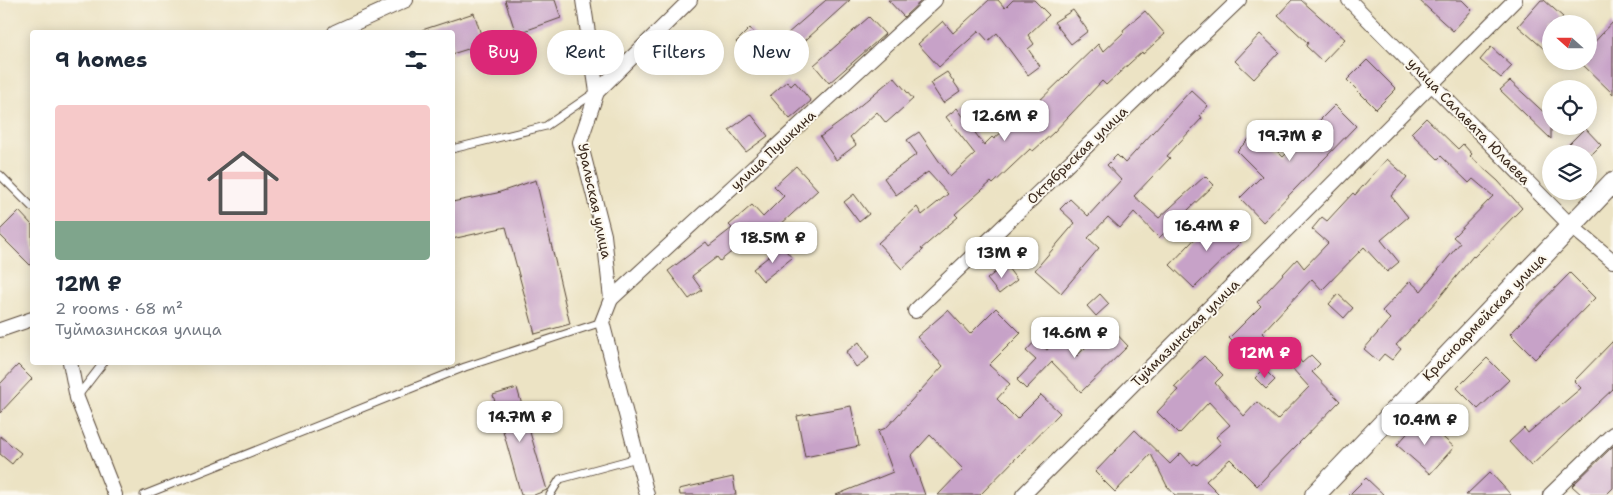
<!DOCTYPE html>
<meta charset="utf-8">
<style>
body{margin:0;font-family:"Shantell Sans",sans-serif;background:#f6f6f7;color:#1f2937;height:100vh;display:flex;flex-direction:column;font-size:19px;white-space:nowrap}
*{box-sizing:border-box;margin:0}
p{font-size:16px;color:#747a83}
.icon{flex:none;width:28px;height:28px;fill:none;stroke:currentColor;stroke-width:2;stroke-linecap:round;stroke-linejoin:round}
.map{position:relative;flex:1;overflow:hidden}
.drawer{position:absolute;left:30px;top:30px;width:425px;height:335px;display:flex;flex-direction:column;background:#fff;border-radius:5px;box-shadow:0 2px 12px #0003}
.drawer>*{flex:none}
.banner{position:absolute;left:470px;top:30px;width:475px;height:45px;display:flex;gap:10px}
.needle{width:32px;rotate:291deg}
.fabs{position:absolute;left:1542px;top:15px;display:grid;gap:10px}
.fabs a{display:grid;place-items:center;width:55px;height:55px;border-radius:50%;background:#fff;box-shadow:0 2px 12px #0003;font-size:25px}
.price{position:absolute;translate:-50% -42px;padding:0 11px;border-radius:10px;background:#fff;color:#222;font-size:16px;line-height:32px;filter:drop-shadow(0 1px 2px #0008)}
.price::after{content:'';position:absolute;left:50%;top:30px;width:15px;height:11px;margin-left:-8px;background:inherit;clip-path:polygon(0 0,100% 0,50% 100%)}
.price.active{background:#db2777;color:#fff}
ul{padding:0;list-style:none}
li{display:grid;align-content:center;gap:10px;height:265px;padding:0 25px}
li span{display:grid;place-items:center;height:155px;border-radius:5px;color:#555}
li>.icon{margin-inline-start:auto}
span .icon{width:90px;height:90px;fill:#fffc;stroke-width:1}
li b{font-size:21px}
h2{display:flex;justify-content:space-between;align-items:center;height:60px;padding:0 25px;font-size:21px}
.pill{padding:0 18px;border-radius:22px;background:#fff;box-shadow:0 2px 12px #0003;font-size:18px;line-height:45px}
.pill.active{background:#db2777;color:#fff}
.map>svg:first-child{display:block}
.building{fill:#c7a2c8}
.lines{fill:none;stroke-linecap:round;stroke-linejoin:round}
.lane-casing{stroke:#564637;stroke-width:9}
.street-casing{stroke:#564637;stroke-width:16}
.secondary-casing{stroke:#564637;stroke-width:22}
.lane{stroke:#fff;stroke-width:7}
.street{stroke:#fff;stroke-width:14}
.secondary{stroke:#fff;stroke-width:20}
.labels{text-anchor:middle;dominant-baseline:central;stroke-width:4;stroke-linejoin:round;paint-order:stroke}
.street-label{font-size:14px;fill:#3b2a1e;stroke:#fbf7ec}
</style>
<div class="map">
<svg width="1613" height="495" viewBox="0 0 1613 495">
<rect width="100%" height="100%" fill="#fbf7ec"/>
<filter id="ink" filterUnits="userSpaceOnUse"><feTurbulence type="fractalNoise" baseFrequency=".02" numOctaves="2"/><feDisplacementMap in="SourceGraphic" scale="10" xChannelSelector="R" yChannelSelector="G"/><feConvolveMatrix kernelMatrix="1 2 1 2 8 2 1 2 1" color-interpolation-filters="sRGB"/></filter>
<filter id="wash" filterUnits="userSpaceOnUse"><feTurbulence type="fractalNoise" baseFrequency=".0096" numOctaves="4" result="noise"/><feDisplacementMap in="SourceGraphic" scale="20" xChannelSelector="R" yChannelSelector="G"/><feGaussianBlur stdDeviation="1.12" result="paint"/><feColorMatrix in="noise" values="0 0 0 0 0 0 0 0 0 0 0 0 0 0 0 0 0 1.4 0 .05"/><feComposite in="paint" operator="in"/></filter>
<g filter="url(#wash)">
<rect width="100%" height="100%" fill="#ece3c4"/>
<g id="blocks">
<g class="building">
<polygon points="505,0 555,0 561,18 516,34"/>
<polygon points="826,0 850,0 798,47 787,34"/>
<polygon points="888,0 922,0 904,17"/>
<polygon points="989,0 998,0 1005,8 1013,0 1034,0 1049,15 1028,35 1034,44 1028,49 1040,66 1028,75 997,33 988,41 979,31 939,67 918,44 943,21 953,33"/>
<polygon points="1292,0 1301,0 1345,39 1323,62 1306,46 1308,43 1278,15"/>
<polygon points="1419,0 1462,0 1472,10 1453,31"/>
<polygon points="1541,0 1544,0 1563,17 1558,24 1551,24 1551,55 1518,26"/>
<polygon points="1073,10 1088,31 1071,44 1054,22"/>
<polygon points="1145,11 1165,34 1143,54 1142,52 1106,85 1102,81 1053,133 1033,151 1030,149 993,184 991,182 955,214 958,217 921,249 923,250 902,269 878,243 917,207 922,215 948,194 928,172 896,195 884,178 917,154 907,140 919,132 950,177 975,154 946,117 957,108 984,145 992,137 994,139 1032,105 1033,107 1098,44 1103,52 1124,32 1123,30"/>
<polygon points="474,13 484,44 452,54 452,32 422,32 422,30"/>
<polygon points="869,17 885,34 829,83 814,65"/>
<polygon points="1613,22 1613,94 1579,61 1589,61 1589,48"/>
<polygon points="750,28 769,51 757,63 736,42"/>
<polygon points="1260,34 1279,52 1254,79 1235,61"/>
<polygon points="1491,47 1512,66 1501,78 1480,60"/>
<polygon points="1367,60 1396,89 1376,109 1347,80"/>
<polygon points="947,72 960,91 943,103 930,83"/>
<polygon points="894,77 913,99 886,123 877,112 850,137 856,145 836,160 820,137 843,120"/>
<polygon points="787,81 791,86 795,82 811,101 790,119 770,96"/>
<polygon points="1510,81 1551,119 1551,139 1500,90"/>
<polygon points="1191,90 1208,106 1200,115 1202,118 1167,156 1170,158 1134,196 1159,218 1205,176 1214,185 1159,238 1134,212 1120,228 1108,217 1088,238 1099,248 1061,293 1035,270 1075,223 1060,209 1070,199 1088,216 1121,180 1107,165 1117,155 1125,163"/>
<polygon points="1335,105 1356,126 1263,222 1240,198 1262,176 1237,151 1257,131 1283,157"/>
<polygon points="751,114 768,136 746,152 729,130"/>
<polygon points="1426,118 1458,149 1463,144 1472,154 1470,156 1498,181 1522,208 1474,257 1473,256 1439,298 1396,345 1401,349 1392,360 1384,354 1378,361 1364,349 1390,319 1382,311 1410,281 1421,291 1460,243 1453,237 1493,196 1473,179 1469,183 1441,156 1438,159 1411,133"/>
<polygon points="1585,128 1601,145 1592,154 1559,154"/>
<polygon points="1387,159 1407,177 1391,196 1408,217 1381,240 1399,262 1387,272 1364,247 1322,290 1312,279 1262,333 1267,338 1248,357 1229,338 1261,306 1257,302 1297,259 1304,268 1328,243 1312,229 1322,217 1327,221 1353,193 1355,195"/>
<polygon points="796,166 818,190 752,251 744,242 720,261 717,257 692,276 702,290 689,299 668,271 706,242 709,246 732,228 729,225 752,205 763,217 784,196 774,186"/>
<polygon points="536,180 570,324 535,334 506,227 452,239 452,202 497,193"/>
<polygon points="854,194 869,214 859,222 844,202"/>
<polygon points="19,211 32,225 32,267 0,235 0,230"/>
<polygon points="1221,216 1243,240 1194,288 1170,265 1206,227 1207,229"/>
<polygon points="782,246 792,258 763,281 753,269"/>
<polygon points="1005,264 1017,280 999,294 987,279"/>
<polygon points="1570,273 1595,298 1535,359 1510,334"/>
<polygon points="1100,294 1109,304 1096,316 1087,306"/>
<polygon points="1338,294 1353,308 1344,318 1329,304"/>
<polygon points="996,308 1021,333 989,365 1010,384 997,399 1017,419 1041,395 1060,413 980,495 938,495 963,469 930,435 911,456 925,495 836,495 893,472 878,431 886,428 943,366 917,337 948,310 970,334"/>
<polygon points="1108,325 1128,346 1081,392 1052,362 1026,389 1017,380 1036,360 1026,351 1036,340 1047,350 1058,339 1077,356"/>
<polygon points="1613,341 1613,389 1531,466 1509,442 1524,428 1528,433 1581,388 1574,381"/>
<polygon points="859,342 869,358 856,367 846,352"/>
<polygon points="1311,355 1320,364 1312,372 1340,401 1257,486 1230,459 1206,481 1220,495 1175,495 1167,486 1151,454 1115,492 1095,472 1135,430 1170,464 1181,453 1192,465 1195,463 1197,465 1221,443 1216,437 1230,425 1209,402 1179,434 1157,412 1178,390 1174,387 1204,356 1223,375 1215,383 1244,416 1257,402 1277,420 1309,387 1291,367 1299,359 1302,363"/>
<polygon points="1487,358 1509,380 1478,409 1457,388"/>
<polygon points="18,365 32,379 0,413 0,384"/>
<polygon points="1264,369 1275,380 1266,389 1255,378"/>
<polygon points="517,388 547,490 534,495 521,495 493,395"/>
<polygon points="851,406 859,446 805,457 797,416"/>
<polygon points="1421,418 1454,447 1430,474 1397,445"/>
<polygon points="0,436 21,453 12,464 0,454"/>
<polygon points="1613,446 1613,488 1606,495 1582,495 1572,486"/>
<polygon points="1490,472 1511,495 1466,495"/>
<polygon points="733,477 736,495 680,495 679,489"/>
<polygon points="1366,478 1384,495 1349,495"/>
</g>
</g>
</g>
<g filter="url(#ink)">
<use href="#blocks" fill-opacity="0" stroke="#564637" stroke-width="1"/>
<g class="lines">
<defs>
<g id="lane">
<polyline points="452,149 546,126 594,93"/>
<polyline points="0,175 32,207"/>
<polyline points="77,397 104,362"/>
<polyline points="144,495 465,367 602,322"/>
<polyline points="550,495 560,479 637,458"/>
</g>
<g id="street">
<polyline points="583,0 597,92"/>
<polyline points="1349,0 1571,226 1613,261"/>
<polyline points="335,32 406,0"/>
<polyline points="611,299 935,0"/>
<polyline points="915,311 1239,0"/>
<polyline points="0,330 32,319"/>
<polyline points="70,362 77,398 115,495"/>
<polyline points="647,495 602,322 611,299 604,235 580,142 597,92 690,0"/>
<polyline points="1023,495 1515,0"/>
<polyline points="1550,495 1613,434"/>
</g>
<polyline id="secondary" points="1315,495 1613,182"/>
</defs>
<use href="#lane" class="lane-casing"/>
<use href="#street" class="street-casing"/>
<use href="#secondary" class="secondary-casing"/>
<use href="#lane" class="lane"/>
<use href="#street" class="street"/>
<use href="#secondary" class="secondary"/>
</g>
</g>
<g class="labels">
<g class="street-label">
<text transform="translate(1469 121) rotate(46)">улица Салавата Юлаева</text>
<text transform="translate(773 150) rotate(-43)">улица Пушкина</text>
<text transform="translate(1077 155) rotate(-44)">Октябрьская улица</text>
<text transform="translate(595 201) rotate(78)">Уральская улица</text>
<text transform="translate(1484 317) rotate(-46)">Красноармейская улица</text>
<text transform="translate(1185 333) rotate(-45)">Туймазинская улица</text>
</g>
</g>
</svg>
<div class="fabs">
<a><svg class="needle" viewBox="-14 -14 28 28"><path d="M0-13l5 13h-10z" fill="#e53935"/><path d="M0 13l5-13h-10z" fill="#747a83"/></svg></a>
<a><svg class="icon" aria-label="locate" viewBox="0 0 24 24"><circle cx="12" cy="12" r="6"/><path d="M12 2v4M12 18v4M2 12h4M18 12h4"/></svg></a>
<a><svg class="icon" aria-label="layers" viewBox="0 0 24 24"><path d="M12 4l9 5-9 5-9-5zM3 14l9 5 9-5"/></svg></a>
</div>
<b class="price" style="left:1005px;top:142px">12.6M ₽</b>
<b class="price" style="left:1290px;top:162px">19.7M ₽</b>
<b class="price" style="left:1207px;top:252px">16.4M ₽</b>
<b class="price" style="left:773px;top:264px">18.5M ₽</b>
<b class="price" style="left:1002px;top:279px">13M ₽</b>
<b class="price" style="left:1075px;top:359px">14.6M ₽</b>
<b class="price active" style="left:1265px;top:379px">12M ₽</b>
<b class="price" style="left:520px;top:443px">14.7M ₽</b>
<b class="price" style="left:1425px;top:446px">10.4M ₽</b>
<div class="banner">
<a class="pill active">Buy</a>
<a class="pill">Rent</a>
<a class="pill">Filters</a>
<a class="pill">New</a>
</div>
<section class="drawer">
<h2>9 homes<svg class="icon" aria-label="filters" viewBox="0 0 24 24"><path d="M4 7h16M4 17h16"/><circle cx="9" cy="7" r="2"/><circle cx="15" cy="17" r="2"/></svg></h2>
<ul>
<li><span style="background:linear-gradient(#f6c9c9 75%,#7fa58c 0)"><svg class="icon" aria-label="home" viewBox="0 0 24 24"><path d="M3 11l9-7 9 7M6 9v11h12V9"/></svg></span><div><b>12M ₽</b><p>2 rooms · 68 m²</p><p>Туймазинская улица</p></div></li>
</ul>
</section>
</div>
